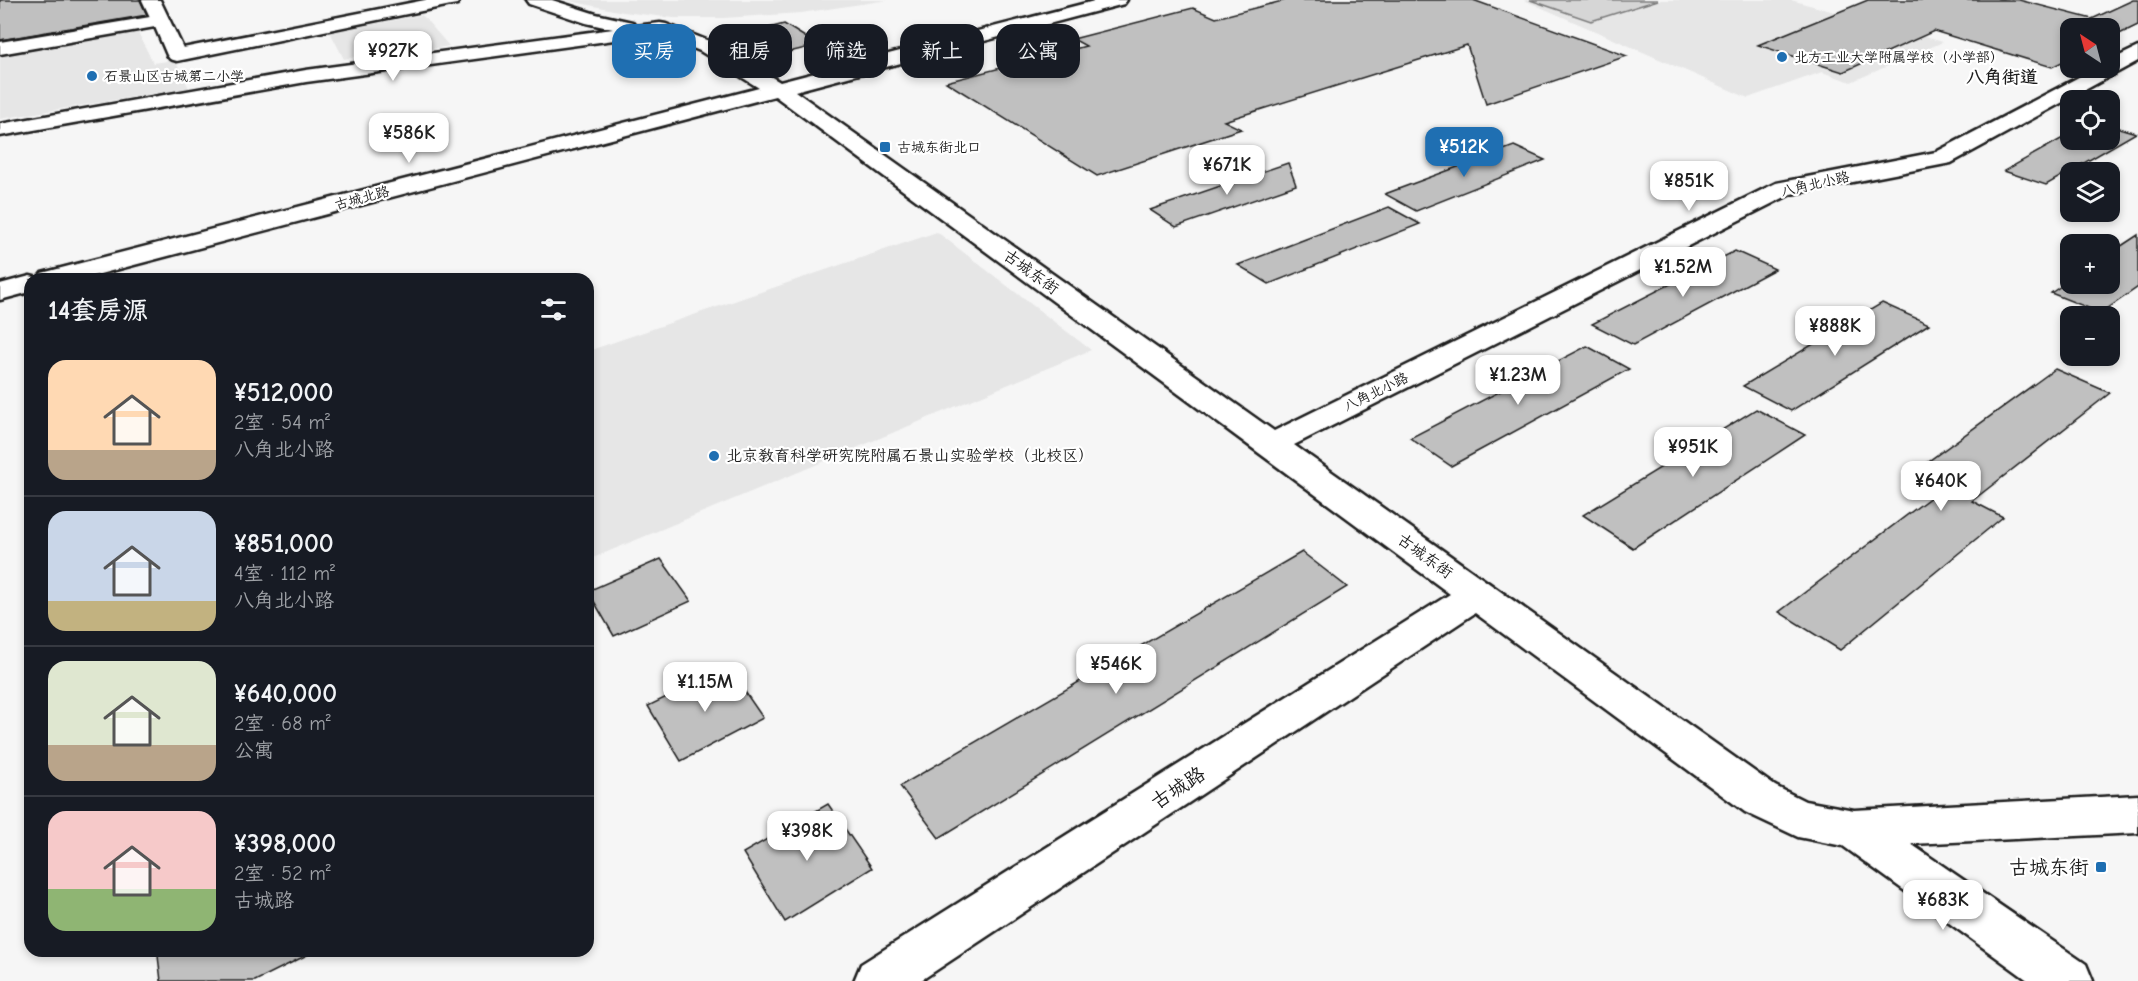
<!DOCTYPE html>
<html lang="zh">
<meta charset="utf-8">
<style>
body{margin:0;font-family:"Comic Neue","LXGW WenKai TC",sans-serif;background:#242831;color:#f1f3f6;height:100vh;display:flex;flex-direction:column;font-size:22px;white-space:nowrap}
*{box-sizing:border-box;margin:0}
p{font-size:20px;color:#9ea1a6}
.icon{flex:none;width:33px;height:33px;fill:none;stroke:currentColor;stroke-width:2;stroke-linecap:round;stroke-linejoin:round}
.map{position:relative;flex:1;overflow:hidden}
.panel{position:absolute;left:24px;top:273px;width:570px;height:684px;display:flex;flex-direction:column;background:#171b24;border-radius:18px;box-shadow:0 3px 9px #0003}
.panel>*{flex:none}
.banner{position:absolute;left:612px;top:24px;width:570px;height:54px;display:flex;gap:12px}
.needle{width:39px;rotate:324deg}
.controls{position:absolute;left:2060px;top:18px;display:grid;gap:12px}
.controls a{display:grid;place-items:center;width:60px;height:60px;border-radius:12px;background:#171b24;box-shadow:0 3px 9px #0003;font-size:30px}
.price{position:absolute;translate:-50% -51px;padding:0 14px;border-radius:12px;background:#fff;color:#222;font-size:20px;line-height:39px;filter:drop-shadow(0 2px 3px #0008)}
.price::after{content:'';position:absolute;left:50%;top:36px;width:18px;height:14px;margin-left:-9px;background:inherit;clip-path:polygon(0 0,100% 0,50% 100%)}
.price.on{background:#1f6fb2;color:#fff}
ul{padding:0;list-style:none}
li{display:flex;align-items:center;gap:18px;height:150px;padding:0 24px}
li+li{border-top:2px solid #363941}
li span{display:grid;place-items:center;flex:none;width:168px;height:120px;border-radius:18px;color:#555}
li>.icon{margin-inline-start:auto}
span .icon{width:72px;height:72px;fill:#fffc;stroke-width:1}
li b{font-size:26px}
h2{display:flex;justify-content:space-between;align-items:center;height:72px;padding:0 24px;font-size:26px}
.tag{padding:0 21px;border-radius:18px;background:#171b24;box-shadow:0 3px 9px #0003;font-size:21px;line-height:54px}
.tag.on{background:#1f6fb2;color:#fff}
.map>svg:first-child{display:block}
.built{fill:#e6e6e6}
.green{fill:#d6d6d6;stroke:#797979;stroke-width:1.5}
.building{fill:#c0c0c0;stroke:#1c1c1c;stroke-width:1.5}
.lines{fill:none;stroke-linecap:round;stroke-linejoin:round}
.minor-casing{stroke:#1c1c1c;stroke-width:5}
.minor{fill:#fff;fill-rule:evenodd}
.poi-dot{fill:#1f6fb2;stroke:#fff;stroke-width:2}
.labels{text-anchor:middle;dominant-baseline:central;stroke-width:4.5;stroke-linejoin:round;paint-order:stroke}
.far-poi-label{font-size:14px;fill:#1c1c1c;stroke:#fff;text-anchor:start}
.far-street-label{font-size:14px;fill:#1c1c1c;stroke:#fff}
.street-label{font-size:16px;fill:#1c1c1c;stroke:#fff}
.poi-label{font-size:16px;fill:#1c1c1c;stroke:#fff;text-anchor:start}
.far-district-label{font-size:18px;font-weight:bold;fill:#1c1c1c;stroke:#fff}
.near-street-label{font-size:20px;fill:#1c1c1c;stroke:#fff}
.near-poi-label{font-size:20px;fill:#1c1c1c;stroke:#fff;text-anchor:end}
</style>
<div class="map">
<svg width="2138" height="981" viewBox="0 0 2138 981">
<rect width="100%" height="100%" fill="#f6f6f6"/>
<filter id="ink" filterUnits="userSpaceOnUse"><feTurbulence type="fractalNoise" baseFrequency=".0167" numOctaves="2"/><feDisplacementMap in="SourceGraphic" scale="12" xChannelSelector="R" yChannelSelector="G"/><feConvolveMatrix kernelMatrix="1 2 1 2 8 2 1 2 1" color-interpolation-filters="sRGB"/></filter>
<g filter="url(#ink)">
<g class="built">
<polygon points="565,0 888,0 801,13 724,18 674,18 623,12"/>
<polygon points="1524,0 1791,0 1943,42 1851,82 1822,72 1748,98"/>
<polygon points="422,15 449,46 411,53 407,48 344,59 330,32"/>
<polygon points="137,30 153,63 175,60 189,88 0,119 0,52"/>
<polygon points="937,232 1091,350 588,560 588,351"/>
</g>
<polygon class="green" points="1530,0 1658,0 1591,21"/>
<g class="building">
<polygon points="0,0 140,0 147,15 0,40"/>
<polygon points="1286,0 1473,0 1627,56 1486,104 1467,45 1224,121 1241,129 1097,176 946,82 1086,46 1073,39 1193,8 1216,18"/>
<polygon points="1868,0 2019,0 2092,19 2133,0 2138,0 2138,25 2109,39 2109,28 2070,28 2070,58 2052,67 1934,31 1843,72 1758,45"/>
<polygon points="784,24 818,45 773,56 740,35"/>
<polygon points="2109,125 2136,133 2046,185 2004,171 2070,134 2070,140 2109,140"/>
<polygon points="1514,146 1545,160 1416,211 1385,194"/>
<polygon points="1288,163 1296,185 1176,227 1150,210"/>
<polygon points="1389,207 1420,224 1269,284 1238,265"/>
<polygon points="2138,235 2138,287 2101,313 2051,293 2070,280 2070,284 2109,284 2109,254"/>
<polygon points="1735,251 1775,269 1633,345 1592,324"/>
<polygon points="1882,303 1929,324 1791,411 1743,386"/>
<polygon points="1587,346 1629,369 1451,466 1410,438"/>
<polygon points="2055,369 2110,393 1972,501 2003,517 1840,650 1779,612 1952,481 1922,466"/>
<polygon points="1756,409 1805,435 1633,548 1583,515"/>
<polygon points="1302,552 1347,587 939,838 900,786"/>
<polygon points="661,559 691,601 614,636 588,591"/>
<polygon points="728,667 763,718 681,761 648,706"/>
<polygon points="828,804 872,868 785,922 743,853"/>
<polygon points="168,951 315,951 255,981 161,981 158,956"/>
</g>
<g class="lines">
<defs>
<g id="minor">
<polygon points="142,0 160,0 183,48 425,0 460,0 457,4 451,5 177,61 170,59 167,55 155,27 0,54 0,42 150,17"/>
<polygon points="526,0 552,0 596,14 632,22 635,26 660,23 666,24 714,43 780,82 1098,0 1127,0 1124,4 795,91 1274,431 1776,183 1936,152 2096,68 2109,68 2109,61 2138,47 2138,61 1951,163 1791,194 1294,445 1775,786 1805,801 1854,810 2138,795 2138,833 1911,844 2086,964 2093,981 2029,981 1843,846 1798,837 1745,812 1475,613 920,981 854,981 861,964 1450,594 775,96 81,279 30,279 30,292 0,300 0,284 30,276 38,278 42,273 759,88 700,51 658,34 306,82 0,136 0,124 306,70 613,29 586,23 529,4"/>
</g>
</defs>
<use href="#minor" class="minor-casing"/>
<use href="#minor" class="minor"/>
</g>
</g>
<g class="poi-dot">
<circle cx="1782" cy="57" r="6"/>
<circle cx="92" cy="76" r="6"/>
<rect x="879" y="141" width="12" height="12" rx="3"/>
<circle cx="714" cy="456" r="6"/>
<rect x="2095" y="861" width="12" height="12" rx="3"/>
</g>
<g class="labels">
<g class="far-poi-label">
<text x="1794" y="57">北方工业大学附属学校（小学部）</text>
<text x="104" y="76">石景山区古城第二小学</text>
<text x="897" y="147">古城东街北口</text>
</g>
<g class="far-street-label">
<text transform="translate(1815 184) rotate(-13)">八角北小路</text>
<text transform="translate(362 198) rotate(-15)">古城北路</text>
<text transform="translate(1376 392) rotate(-26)">八角北小路</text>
</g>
<g class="street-label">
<text transform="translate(1031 272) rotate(36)">古城东街</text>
<text transform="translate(1425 556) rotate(36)">古城东街</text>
</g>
<g class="poi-label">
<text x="726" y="456">北京教育科学研究院附属石景山实验学校（北校区）</text>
</g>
<g class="far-district-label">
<text x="2002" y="77">八角街道</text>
</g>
<g class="near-street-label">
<text transform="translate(1178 788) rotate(-33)">古城路</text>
</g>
<g class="near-poi-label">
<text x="2089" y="867">古城东街</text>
</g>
</g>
</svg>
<div class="controls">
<a><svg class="needle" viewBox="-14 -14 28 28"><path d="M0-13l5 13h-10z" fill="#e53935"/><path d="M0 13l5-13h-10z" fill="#9ea1a6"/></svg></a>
<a><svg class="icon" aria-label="locate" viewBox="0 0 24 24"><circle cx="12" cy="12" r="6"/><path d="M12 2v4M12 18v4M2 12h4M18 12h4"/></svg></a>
<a><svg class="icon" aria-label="layers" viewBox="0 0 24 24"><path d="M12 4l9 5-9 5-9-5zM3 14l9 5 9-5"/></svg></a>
<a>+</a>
<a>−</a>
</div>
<b class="price" style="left:393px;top:82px">¥927K</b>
<b class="price" style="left:409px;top:164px">¥586K</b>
<b class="price on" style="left:1464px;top:178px">¥512K</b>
<b class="price" style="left:1227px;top:196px">¥671K</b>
<b class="price" style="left:1689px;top:212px">¥851K</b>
<b class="price" style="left:1683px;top:298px">¥1.52M</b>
<b class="price" style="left:1835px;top:357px">¥888K</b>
<b class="price" style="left:1518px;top:406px">¥1.23M</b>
<b class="price" style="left:1693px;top:478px">¥951K</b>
<b class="price" style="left:1941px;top:512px">¥640K</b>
<b class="price" style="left:1116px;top:695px">¥546K</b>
<b class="price" style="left:705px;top:713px">¥1.15M</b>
<b class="price" style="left:807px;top:862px">¥398K</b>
<b class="price" style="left:1943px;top:931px">¥683K</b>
<div class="banner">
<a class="tag on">买房</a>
<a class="tag">租房</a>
<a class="tag">筛选</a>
<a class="tag">新上</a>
<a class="tag">公寓</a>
</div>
<section class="panel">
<h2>14套房源<svg class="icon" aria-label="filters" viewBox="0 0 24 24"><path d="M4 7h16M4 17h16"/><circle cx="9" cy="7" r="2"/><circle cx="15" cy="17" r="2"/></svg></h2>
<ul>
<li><span style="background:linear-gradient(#ffd9b3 75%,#b9a48a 0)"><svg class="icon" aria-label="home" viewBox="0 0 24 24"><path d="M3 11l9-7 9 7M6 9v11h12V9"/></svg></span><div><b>¥512,000</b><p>2室 · 54 m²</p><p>八角北小路</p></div></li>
<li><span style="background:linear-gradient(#c9d6e8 75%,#c2b280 0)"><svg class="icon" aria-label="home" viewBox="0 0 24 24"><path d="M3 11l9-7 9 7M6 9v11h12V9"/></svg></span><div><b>¥851,000</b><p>4室 · 112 m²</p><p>八角北小路</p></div></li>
<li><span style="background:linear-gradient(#dfe7d0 70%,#b9a48a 0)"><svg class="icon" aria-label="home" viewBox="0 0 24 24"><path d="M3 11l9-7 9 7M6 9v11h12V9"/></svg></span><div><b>¥640,000</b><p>2室 · 68 m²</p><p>公寓</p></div></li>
<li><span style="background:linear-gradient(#f6c9c9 65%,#8fb573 0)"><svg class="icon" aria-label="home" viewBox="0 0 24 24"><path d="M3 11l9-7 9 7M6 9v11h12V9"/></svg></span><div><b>¥398,000</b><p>2室 · 52 m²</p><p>古城路</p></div></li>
</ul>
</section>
</div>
